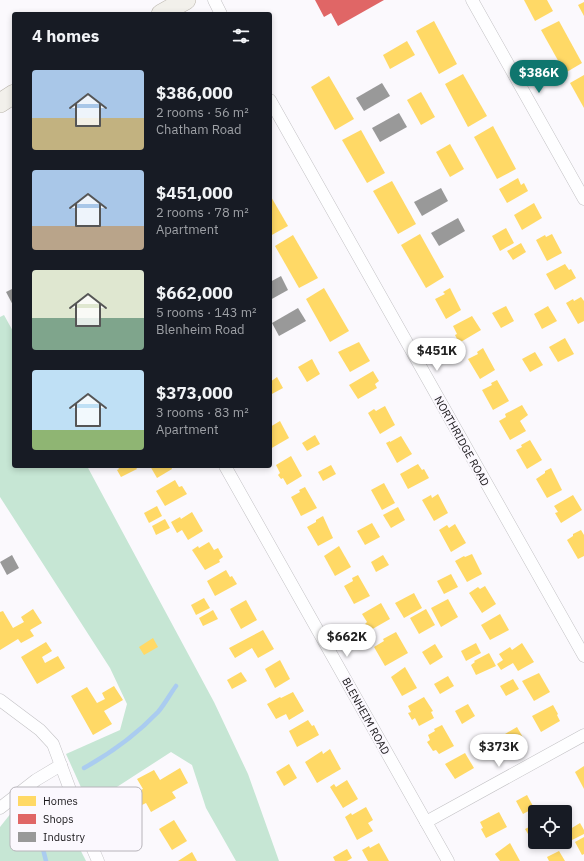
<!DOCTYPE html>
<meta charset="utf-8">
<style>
body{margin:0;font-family:"IBM Plex Sans",sans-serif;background:#242831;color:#f1f3f6;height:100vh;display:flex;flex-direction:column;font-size:15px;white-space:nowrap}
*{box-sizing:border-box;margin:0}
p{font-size:13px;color:#9ea1a6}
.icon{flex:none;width:22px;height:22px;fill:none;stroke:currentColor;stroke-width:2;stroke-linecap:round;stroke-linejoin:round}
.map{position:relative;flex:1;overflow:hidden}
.details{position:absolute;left:12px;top:12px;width:260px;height:456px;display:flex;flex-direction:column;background:#171b24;border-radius:4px;box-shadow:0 2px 6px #0003}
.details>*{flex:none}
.buttons{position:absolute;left:528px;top:805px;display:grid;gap:8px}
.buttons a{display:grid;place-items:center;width:44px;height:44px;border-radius:4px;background:#171b24;box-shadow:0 2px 6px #0003;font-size:20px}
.price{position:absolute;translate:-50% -34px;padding:0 9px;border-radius:14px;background:#fff;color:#222;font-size:13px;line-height:26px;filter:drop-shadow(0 1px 2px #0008)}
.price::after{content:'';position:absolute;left:50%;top:24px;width:12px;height:9px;margin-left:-6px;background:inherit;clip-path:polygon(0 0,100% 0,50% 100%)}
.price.selected{background:#0f766e;color:#fff}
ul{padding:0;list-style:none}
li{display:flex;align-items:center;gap:12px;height:100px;padding:0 20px}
li span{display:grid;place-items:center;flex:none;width:112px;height:80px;border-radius:4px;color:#555}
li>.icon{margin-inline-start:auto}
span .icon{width:48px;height:48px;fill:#fffc;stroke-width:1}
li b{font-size:17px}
h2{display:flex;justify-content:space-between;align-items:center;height:48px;padding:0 20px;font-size:17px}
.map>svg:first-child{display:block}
.green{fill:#c6e6d4}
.homes{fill:#ffd966}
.shops{fill:#e06666}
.industry{fill:#999}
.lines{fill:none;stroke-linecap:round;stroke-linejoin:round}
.stream{stroke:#aaccf0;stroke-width:4.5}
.street-casing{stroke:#c3c2c5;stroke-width:13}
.primary-casing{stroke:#bdb8b0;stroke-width:20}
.street{stroke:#fefeff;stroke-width:12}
.primary{stroke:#f2f0eb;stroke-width:19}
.labels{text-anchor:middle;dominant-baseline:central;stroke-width:4;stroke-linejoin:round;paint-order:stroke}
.street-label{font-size:11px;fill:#19171a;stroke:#fbf8fe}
.key{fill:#fbf8fe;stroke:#b7b4ba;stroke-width:1}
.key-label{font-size:11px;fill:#19171a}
</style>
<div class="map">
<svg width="584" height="861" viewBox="0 0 584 861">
<rect width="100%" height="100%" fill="#fbf9fd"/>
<g class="green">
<polygon points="4,315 14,333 14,466 87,466 214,702 248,774 279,861 236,861 206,808 192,765 171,752 89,805 66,754 120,730 127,704 110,668 0,497 0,317"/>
<polygon points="34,791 53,796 86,861 0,861 0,827 23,798"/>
</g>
<g class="homes">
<polygon points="524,0 547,0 553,11 535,21"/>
<polygon points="584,2 584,16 578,5"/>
<polygon points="434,21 457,64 439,74 416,31"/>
<polygon points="559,21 582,63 565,73 541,30"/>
<polygon points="407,41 415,55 390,69 383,55"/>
<polygon points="463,74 487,116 468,127 445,84"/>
<polygon points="584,75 584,108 570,83"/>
<polygon points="329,76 354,119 335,130 311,87"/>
<polygon points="421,92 435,117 421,125 407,100"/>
<polygon points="493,126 516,169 497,179 474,137"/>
<polygon points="361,130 385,173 367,183 342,140"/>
<polygon points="450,144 464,169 450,177 436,152"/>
<polygon points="518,178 521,185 524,183 528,191 507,203 499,189"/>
<polygon points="392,181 416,224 398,234 373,191"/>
<polygon points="270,195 288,226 270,236"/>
<polygon points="534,203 542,218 522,230 514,215"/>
<polygon points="506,228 514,243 500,251 492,236"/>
<polygon points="420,234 444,277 426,288 401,245"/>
<polygon points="552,234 562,253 547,261 536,240 545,235 546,237"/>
<polygon points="293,235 318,278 299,288 275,246"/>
<polygon points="521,243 526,252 513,260 507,251"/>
<polygon points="565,264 569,270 571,269 576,278 555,290 546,274"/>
<polygon points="324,288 349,331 330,342 306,299"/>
<polygon points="450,288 461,310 446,319 435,299 445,294 443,292"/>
<polygon points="581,297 584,301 584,321 578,324 566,303 573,299 574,301"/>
<polygon points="506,306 514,321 501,328 492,313"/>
<polygon points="548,306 557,321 542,329 534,314"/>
<polygon points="472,316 481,330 459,343 455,335 457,334 453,326"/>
<polygon points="565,338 574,354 558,362 549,347"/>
<polygon points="359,342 370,361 350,372 338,352"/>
<polygon points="483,348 495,370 480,379 468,359 478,354 477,352"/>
<polygon points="535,352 543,365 530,372 522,359"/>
<polygon points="312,359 320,374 307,382 298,367"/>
<polygon points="373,371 379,381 375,384 377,388 358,399 349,385"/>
<polygon points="277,377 283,388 270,395 270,382"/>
<polygon points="497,380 509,401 493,410 482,390 492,385 491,383"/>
<polygon points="522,405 528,415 520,421 526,431 510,440 499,421 506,417 505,414"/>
<polygon points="385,406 395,425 380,434 368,413 374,409 376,411"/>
<polygon points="280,421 289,438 270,449 270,427"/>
<polygon points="315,435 320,444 307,451 302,443"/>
<polygon points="401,436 412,454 397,463 386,443 390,441 390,442"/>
<polygon points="530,440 542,460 527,469 516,450 522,447 521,445"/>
<polygon points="291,456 302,476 287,485 283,478 281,479 278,475 280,473 276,465"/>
<polygon points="418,464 422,470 424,469 429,478 408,489 400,474"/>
<polygon points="331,465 336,474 323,481 318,472"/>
<polygon points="117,466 135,466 137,469 121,477 117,470 119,469"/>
<polygon points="150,466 171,466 172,469 157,478"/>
<polygon points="551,468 562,490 547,498 536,479 545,473 545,471"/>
<polygon points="175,480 179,487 182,486 187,494 165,506 156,491"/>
<polygon points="384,483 395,503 382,510 371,490"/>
<polygon points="305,487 317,508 301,516 291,497 300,492 299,490"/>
<polygon points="438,494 448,513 434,521 422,500 431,495 432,498"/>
<polygon points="573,495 582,510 561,523 555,513 558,512 554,506"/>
<polygon points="157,506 162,516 149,523 144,513"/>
<polygon points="398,507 405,520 391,528 383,515"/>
<polygon points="192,512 203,531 188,540 182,530 177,533 171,522 180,517 181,519"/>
<polygon points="323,516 333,538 318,546 307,527 316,522 316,520"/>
<polygon points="165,519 170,528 156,535 152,526"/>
<polygon points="372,523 380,537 365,545 357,531"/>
<polygon points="455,524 466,543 451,552 439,530 447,525 449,528"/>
<polygon points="581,530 584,535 584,556 578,559 567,540 573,536 573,534"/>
<polygon points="209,542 214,550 218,548 223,557 219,560 220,562 205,570 192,550 198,546 199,548"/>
<polygon points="339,546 351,567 335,576 324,556"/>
<polygon points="472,554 482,574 467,582 455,561 464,556 465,557"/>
<polygon points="383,555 389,565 376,572 371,562"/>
<polygon points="226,570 230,577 232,576 237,584 215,596 207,581"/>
<polygon points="451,574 458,587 444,594 437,581"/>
<polygon points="358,575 370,596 354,604 344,586 353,581 352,578"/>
<polygon points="485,586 496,604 482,613 469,593 478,587 480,589"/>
<polygon points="414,593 422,608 404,618 395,603"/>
<polygon points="204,598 210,608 196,615 191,605"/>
<polygon points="448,599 458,617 441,627 431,608"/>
<polygon points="246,600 257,620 241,629 230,609"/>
<polygon points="381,603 390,619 369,631 365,624 367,622 362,614"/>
<polygon points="33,609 42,623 30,630 34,636 21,643 18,639 0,650 0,612 3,611 13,628 24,622 21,617"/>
<polygon points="426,609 435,625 419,634 410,618"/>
<polygon points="213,610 218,619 203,626 199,618"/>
<polygon points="500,614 509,630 490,640 481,625"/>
<polygon points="263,630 274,649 258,658 252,648 235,658 229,648"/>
<polygon points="396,632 408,653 385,666 374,647 384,641 383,639"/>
<polygon points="153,638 158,647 144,655 139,647"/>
<polygon points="46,642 52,651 42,657 45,663 58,656 65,668 37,684 21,657"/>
<polygon points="476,643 481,653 466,661 461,651"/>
<polygon points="522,643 534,662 518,671 513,663 501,670 497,664 503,660 499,654 510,647 512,650"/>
<polygon points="435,644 443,657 430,665 422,652"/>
<polygon points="489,653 496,666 476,675 471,665 475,662 474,661"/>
<polygon points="280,660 290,679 275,688 265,669"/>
<polygon points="405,667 417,688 402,696 391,677"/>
<polygon points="241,672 247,681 232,689 227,680"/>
<polygon points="539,673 550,692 534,701 522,681"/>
<polygon points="448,676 454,686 440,694 434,684"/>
<polygon points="513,679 519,689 506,696 500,686"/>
<polygon points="114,686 123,700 104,711 112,724 93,735 71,696 87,687 97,703 105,699 102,693"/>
<polygon points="293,692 304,711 289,720 286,714 276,719 267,704 280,697 281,698"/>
<polygon points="424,697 433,711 431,712 434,718 419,726 415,718 412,720 408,713 411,712 408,706"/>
<polygon points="468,704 475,716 462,724 455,711"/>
<polygon points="553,705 558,714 557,715 560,721 541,732 532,716"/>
<polygon points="308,720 312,726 314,725 319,735 297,747 289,731"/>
<polygon points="442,725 454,746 439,754 436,750 433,751 427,742 430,740 428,735 435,731 434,729"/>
<polygon points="517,727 525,741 513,748 505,734"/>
<polygon points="496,740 504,753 491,760 483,747"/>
<polygon points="330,749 341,769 317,783 305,762 322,751 323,754"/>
<polygon points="465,753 474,768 455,779 445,764"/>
<polygon points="289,764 297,778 284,786 276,772"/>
<polygon points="584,766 584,789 575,772"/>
<polygon points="180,768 188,783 172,792 176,798 151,812 146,803 142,805 135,793 143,789 137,779 154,770 160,780"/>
<polygon points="347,780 358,799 343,808 330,787 334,784 336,787"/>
<polygon points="527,795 534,808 523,814 516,801"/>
<polygon points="366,807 373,820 368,823 373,831 357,840 345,817 351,813 352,815"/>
<polygon points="499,812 507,827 486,838 481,829 483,828 480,822"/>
<polygon points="174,820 187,841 172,850 159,829"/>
<polygon points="580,823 584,830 584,834 572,840 567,831"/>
<polygon points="535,824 535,842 538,842 534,844 525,829"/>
<polygon points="584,837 584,854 582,855 575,842"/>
<polygon points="379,843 389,861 368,861 362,850 369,846 370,848"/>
<polygon points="510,843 520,861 500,861 495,854"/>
<polygon points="347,849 352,858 347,861 335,861 333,857"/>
<polygon points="559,851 565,861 549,861 547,857"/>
<polygon points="192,852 197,861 178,861"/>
</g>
<polygon class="shops" points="315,0 384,0 338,26 331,13 324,17"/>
<g class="industry">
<polygon points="382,83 390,96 364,111 356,98"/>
<polygon points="399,113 407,127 380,142 372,128"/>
<polygon points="441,188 448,201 422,216 414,202"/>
<polygon points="458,218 465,231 439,246 431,233"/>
<polygon points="281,276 288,290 270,300 270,282"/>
<polygon points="14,288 14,307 6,292"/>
<polygon points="298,308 306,321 279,336 272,323"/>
<polygon points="12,555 19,568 7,575 0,562"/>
</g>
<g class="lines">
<g class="stream">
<path d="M84,768C111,753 137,734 158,712C165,704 170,694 176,686"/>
<polyline points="41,825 42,845 46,861"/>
</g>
<defs>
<g id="street">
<polyline points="214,0 221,14"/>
<polyline points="472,0 584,199"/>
<polyline points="270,100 584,656"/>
<polyline points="225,466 448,861"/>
<polyline points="0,700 40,730 53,744 88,838 98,861"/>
<polyline points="0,808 36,780 61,765"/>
<polyline points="426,822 584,735"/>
</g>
<g id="primary">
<polyline points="161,14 186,0"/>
<polyline points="0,103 14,94"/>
</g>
</defs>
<use href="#street" class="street-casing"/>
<use href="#primary" class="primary-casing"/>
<use href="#street" class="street"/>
<use href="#primary" class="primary"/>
</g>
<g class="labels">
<g class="street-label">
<text transform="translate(462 441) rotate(61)">NORTHRIDGE ROAD</text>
<text transform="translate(366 716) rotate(61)">BLENHEIM ROAD</text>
</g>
</g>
<rect x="10" y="787" width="132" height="64" rx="6" class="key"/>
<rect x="18" y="796" width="18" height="10" fill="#ffd966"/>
<rect x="18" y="814" width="18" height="10" fill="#e06666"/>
<rect x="18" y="832" width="18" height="10" fill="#999"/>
<g class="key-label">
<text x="43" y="805">Homes</text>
<text x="43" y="823">Shops</text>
<text x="43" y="841">Industry</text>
</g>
</svg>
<div class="buttons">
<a><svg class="icon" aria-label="locate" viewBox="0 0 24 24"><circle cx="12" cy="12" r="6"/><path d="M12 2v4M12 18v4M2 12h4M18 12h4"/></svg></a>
</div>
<b class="price selected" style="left:539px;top:94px">$386K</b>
<b class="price" style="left:437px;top:372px">$451K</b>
<b class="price" style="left:347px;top:658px">$662K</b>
<b class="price" style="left:499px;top:768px">$373K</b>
<section class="details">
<h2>4 homes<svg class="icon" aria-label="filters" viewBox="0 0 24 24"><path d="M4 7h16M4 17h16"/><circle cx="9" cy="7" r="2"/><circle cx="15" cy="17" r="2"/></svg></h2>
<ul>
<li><span style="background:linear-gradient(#a9c7e8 60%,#c2b280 0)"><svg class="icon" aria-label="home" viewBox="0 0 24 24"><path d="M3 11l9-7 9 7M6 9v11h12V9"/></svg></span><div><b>$386,000</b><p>2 rooms · 56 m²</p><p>Chatham Road</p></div></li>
<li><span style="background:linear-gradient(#a9c7e8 70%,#b9a48a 0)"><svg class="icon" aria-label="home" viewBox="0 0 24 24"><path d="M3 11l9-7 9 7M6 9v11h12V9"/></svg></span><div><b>$451,000</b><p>2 rooms · 78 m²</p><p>Apartment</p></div></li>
<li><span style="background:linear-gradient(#dfe7d0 60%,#7fa58c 0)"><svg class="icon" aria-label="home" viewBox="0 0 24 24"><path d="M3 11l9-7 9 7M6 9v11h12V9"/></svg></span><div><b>$662,000</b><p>5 rooms · 143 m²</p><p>Blenheim Road</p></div></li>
<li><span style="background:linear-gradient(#bfe0f5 75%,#8fb573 0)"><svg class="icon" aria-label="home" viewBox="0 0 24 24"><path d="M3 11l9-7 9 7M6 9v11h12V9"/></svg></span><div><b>$373,000</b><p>3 rooms · 83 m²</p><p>Apartment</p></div></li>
</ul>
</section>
</div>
